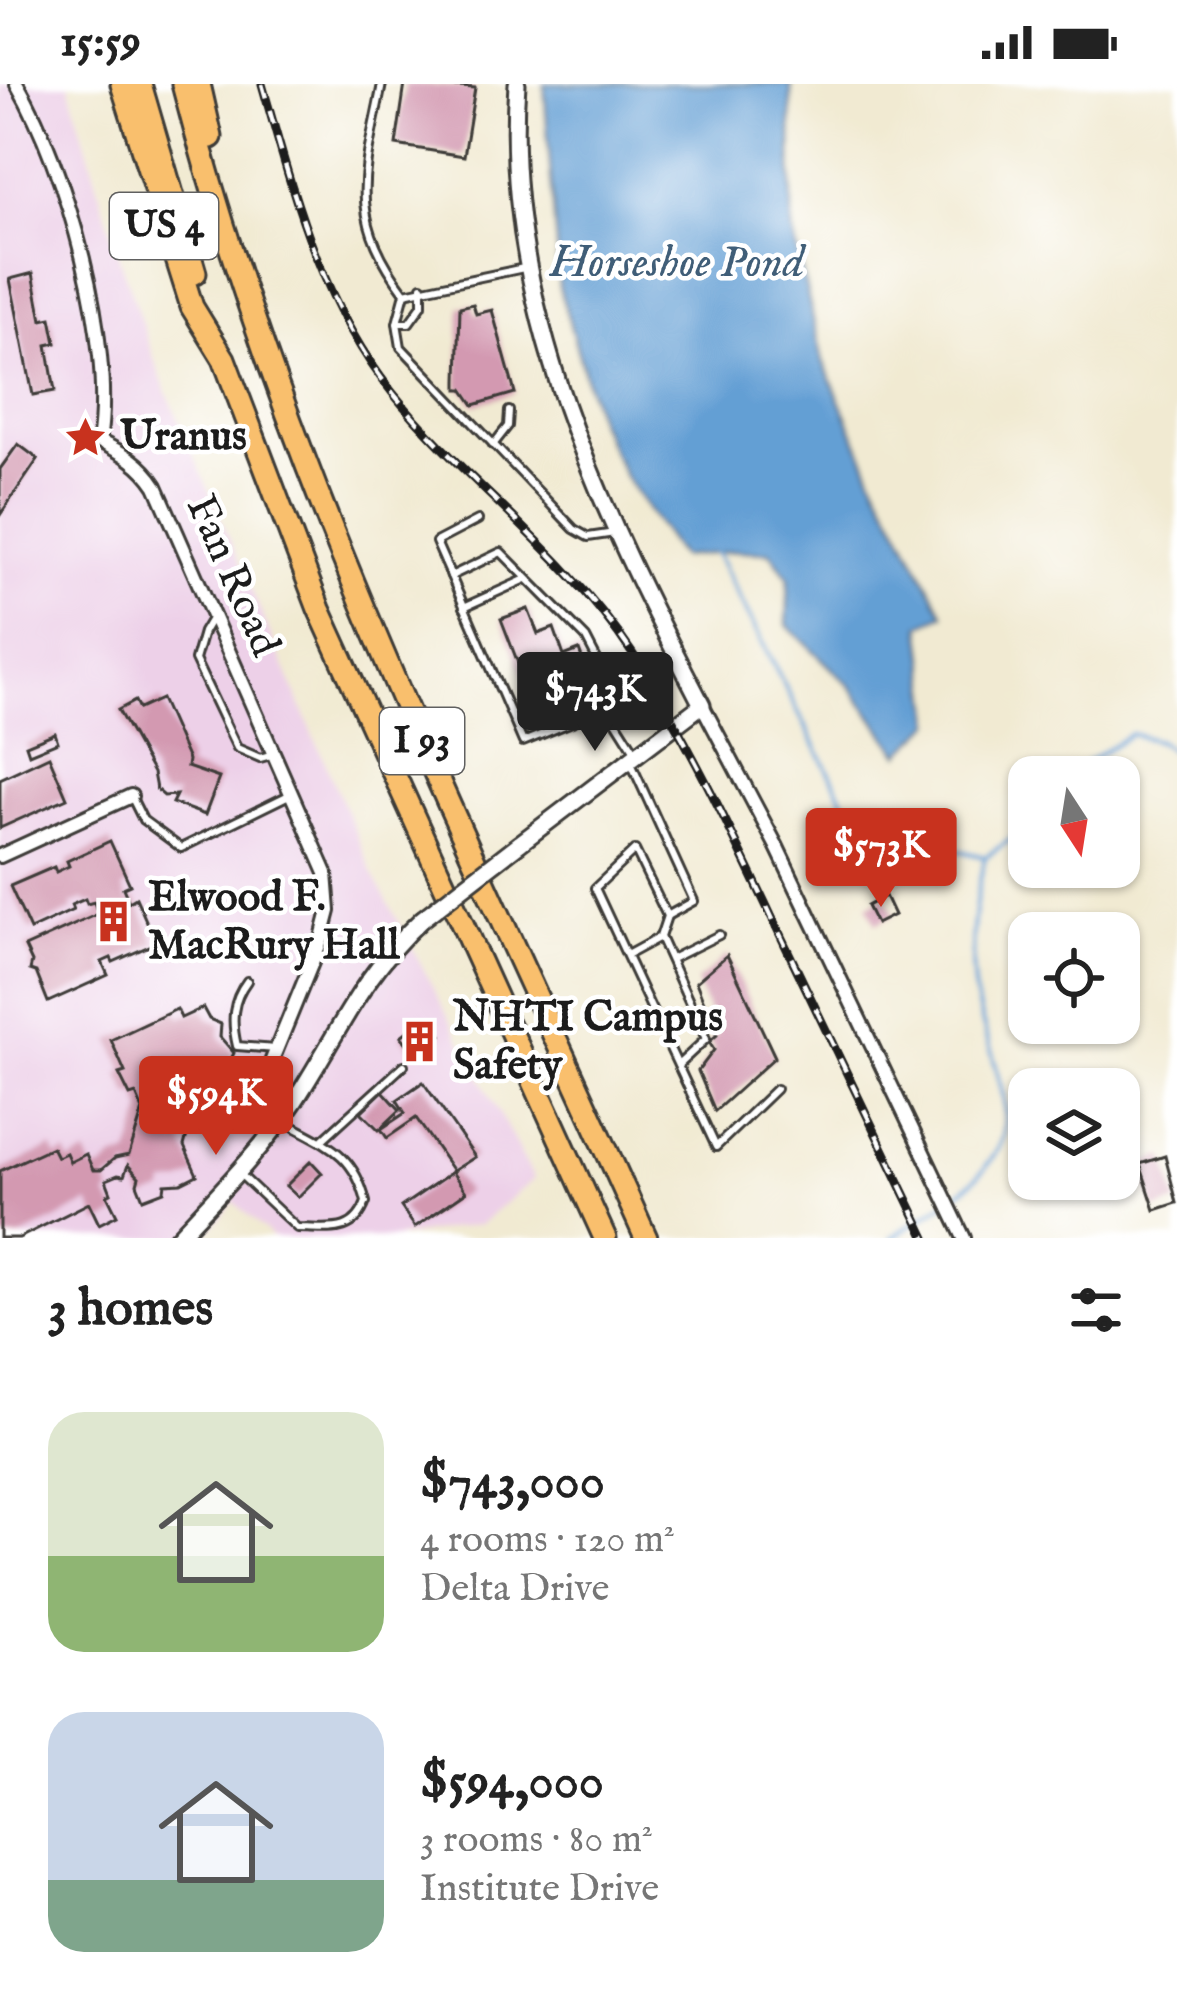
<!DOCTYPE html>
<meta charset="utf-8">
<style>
body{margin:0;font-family:"IM FELL English",serif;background:#f6f6f6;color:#222;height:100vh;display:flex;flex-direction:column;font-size:45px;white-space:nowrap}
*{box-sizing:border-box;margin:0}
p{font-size:39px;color:#767676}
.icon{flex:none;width:66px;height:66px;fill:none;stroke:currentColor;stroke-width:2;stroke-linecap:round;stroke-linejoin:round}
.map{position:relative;height:1154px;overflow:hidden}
.details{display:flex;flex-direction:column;background:#fff;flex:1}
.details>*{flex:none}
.needle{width:78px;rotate:168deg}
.buttons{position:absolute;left:1008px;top:672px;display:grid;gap:24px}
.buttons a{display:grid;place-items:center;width:132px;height:132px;border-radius:24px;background:#fff;box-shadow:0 3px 9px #0004;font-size:60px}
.price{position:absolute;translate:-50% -102px;padding:0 27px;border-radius:12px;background:#c8321e;color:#fff;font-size:39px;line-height:78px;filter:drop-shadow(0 3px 6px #0008)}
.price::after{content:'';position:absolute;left:50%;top:72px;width:36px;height:27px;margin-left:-18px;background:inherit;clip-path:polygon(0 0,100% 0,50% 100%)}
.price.current{background:#222;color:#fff}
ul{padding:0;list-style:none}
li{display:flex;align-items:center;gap:36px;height:300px;padding:0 48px}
li span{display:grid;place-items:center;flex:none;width:336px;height:240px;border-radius:36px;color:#555}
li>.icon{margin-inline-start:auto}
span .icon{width:144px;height:144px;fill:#fffc;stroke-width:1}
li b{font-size:51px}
h2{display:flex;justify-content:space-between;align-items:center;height:144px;padding:0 48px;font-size:51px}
.status{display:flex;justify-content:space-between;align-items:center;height:84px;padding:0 60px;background:#fff;direction:ltr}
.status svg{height:33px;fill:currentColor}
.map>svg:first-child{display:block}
.built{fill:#edd0e8}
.water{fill:#649fd4;stroke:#405e78;stroke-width:3}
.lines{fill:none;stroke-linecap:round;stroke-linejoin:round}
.stream{stroke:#649fd4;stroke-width:4.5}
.building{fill:#d399b1}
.service-casing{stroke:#3c3b37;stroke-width:12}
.minor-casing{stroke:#3c3b37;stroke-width:18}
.tertiary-casing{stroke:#3c3b37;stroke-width:21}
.motorway-casing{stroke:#3c3b37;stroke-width:27}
.service{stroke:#fff;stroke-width:6}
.minor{stroke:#fff;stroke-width:12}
.tertiary{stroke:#fff;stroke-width:15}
.motorway{stroke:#f9bf6d;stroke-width:21}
.rail-casing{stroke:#1c1c1c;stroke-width:9}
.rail{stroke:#fff;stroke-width:4.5;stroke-dasharray:14;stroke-linecap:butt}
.tertiary-bridge-casing{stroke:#3c3b37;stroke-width:21;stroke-linecap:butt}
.tertiary-bridge{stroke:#fff;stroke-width:15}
.labels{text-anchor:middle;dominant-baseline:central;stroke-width:9;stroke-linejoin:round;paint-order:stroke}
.shield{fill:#fff;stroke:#606060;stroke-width:3}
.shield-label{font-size:39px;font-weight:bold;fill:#1c1c1c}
.poi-label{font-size:42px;font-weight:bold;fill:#1c1c1c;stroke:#fff;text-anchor:start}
.street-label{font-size:42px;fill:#1c1c1c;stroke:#fff}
.water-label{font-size:45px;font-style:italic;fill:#405e78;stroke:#fff}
</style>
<div class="status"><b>15:59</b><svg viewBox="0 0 49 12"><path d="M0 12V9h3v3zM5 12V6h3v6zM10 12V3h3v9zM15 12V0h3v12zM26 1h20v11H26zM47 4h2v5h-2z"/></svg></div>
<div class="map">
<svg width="1177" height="1154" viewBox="0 0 1177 1154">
<rect width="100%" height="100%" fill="#fff"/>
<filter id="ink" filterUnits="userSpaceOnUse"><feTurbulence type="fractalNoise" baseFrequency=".00833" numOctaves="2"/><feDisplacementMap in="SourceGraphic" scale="24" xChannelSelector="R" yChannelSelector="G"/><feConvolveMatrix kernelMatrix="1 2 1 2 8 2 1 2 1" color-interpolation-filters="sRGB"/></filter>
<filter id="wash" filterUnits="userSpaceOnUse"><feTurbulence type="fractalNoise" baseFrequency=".004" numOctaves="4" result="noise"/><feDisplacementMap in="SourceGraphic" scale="48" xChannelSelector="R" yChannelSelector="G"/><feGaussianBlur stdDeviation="2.7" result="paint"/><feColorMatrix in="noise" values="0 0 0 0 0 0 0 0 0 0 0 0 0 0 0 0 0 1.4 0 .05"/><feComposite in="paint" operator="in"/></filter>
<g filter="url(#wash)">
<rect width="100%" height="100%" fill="#f1ead2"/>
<polygon class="built" points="0,0 69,0 114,159 160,292 372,788 534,1095 480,1140 394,1154 273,1154 234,1118 203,1154 0,1154"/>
<polygon class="water" points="544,0 791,0 792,146 823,277 875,398 944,530 921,541 933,639 900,670 850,602 787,541 789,494 770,468 736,467 680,473 624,391 598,337 559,203"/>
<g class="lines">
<g class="stream">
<polyline points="716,469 854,736 863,743 985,773"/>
<polyline points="1075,693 1087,678 1131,650 1158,657 1177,671"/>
<path d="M892,1154C929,1127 975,1107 998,1065C1022,1025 979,947 974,903C969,861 975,814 985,773L1029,743"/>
</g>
</g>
<g id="blocks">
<g class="building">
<polygon points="405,0 475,4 464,72 396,61"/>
<polygon points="33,189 42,236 51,234 56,259 47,261 55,307 33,311 10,195"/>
<polygon points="473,220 476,230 492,226 515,309 474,321 463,305 458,305 458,297 460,223"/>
<polygon points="18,360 38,375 0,431 0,385"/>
<polygon points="528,525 538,550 554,544 564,572 579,566 590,596 533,618 501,535"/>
<polygon points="161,615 188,676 187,683 219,694 205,731 172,719 176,711 164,712 156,705 153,689 118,626 135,617 139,625"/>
<polygon points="55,649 58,658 29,670 26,661"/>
<polygon points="49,672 67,714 0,744 0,695"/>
<polygon points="110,757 130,801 123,804 129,818 136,814 156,859 113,878 111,874 102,878 108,891 48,918 36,888 30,886 32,878 25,863 98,830 94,818 87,820 85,815 71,821 73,826 30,846 10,802 54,783 56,788 69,782 67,777"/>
<polygon points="885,812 894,831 876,840 867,822"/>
<polygon points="727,871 775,973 715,1027 698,987 714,966 709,958 717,951 696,898"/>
<polygon points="203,924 209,935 221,940 220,953 234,969 230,977 240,1000 208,1016 201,1000 160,1018 174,1045 187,1051 184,1062 197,1091 181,1099 165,1100 164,1107 143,1115 137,1100 139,1093 128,1081 124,1092 118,1091 106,1096 111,1109 107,1111 117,1131 99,1140 89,1119 19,1154 0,1154 0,1087 52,1063 57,1073 66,1069 70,1078 86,1070 93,1086 101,1086 115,1074 129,1071 143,1026 136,1010 130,1012 119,990 125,988 111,956 177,925 181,934"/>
<polygon points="432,937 442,951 418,968 412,966 401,952 418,939 422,945"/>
<polygon points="423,998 475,1073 453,1087 416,1034 387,1054 381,1045 405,1029 397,1016"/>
<polygon points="383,1007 400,1026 379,1046 361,1028"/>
<polygon points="1165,1072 1177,1119 1155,1126 1140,1080"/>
<polygon points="311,1077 322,1089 298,1113 286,1102"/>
<polygon points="452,1088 466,1108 415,1143 401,1123"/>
</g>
</g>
</g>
<g filter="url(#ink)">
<use href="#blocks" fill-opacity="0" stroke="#3c3b37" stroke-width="3"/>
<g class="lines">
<defs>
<g id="service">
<path d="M382,0C365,88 345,130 405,209L397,239L401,263L574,445L588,453L615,449"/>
<polyline points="405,209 524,184"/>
<polyline points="397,239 409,239 422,221 422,202"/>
<polyline points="493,361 508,342 509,327"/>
<polyline points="478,436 436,458 451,492 501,468 586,554 603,587 613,632 635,667"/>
<polyline points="451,492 523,658 587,632 613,632"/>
<polyline points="464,523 526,495"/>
<polyline points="212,533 203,548 195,576 237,664 260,674 274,670"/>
<polyline points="631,679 694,817 667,832 635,766 595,804 716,1063 776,1005"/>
<polyline points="131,712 143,736 181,764 289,711"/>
<polyline points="667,832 660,853 706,955 678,981"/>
<polyline points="627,871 660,853"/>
<polyline points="671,875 719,851"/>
<path d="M247,897C232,917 231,937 237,962L276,965"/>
<polyline points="323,1055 404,981"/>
<path d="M241,1091L297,1144C328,1144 354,1152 366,1118C354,1068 325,1060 285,1038"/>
</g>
<g id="minor">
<path d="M17,0C67,86 115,259 99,357C123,369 141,379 156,402L326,789L329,827L322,854L272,976L277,1002L291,1023"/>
<polyline points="702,621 776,761 964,1154"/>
<polyline points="0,772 131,712"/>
</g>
<g id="tertiary">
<path d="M517,0C500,222 603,430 702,621L519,760"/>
<path d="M177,1154C218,1110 260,1068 294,1018C338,951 361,891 422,835"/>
</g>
<g id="motorway">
<polyline points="122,0 192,223 224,275 319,525 605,1154"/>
<polyline points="140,0 195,189"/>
<path d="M183,0C287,403 477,775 646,1154"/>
<polyline points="199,0 211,53"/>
</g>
</defs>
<use href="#service" class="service-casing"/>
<use href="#minor" class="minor-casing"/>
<use href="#tertiary" class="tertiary-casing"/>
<use href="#motorway" class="motorway-casing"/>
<use href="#service" class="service"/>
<use href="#minor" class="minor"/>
<use href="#tertiary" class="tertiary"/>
<use href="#motorway" class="motorway"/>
<defs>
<path id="rail" d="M262,0C293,108 320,218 392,308C467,400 566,469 632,569C688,655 732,749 776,842C826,946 876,1050 926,1154"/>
</defs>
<use href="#rail" class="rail-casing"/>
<use href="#rail" class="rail"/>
<defs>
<polyline id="tertiary-bridge" points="422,835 519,760"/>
</defs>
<use href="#tertiary-bridge" class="tertiary-bridge-casing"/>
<use href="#tertiary-bridge" class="tertiary-bridge"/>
</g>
</g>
<defs>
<symbol id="sight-bare" viewBox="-9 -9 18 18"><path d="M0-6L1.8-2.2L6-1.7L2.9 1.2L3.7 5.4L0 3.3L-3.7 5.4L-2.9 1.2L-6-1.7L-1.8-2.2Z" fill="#c8321e" stroke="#fff" stroke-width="2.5" paint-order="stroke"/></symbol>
<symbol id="building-bare" viewBox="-9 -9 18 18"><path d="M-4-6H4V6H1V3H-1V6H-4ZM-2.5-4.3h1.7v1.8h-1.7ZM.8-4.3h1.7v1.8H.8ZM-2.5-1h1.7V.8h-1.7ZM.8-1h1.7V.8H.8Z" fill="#c8321e" stroke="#fff" stroke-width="2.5" paint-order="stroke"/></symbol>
</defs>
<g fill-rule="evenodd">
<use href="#sight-bare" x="56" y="324" width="59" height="59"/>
<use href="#building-bare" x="84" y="808" width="59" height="59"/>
<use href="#building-bare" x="390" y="928" width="59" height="59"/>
</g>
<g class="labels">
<g class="shield">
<rect x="110" y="109" width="108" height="66" rx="9"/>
<rect x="380" y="624" width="84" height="66" rx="9"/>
</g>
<g class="shield-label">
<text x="164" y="142">US 4</text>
<text x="422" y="657">I 93</text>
</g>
<g class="poi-label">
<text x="120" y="353">Uranus</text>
<text x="148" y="814">Elwood F.<tspan x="148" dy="48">MacRury Hall</tspan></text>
<text x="453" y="934">NHTI Campus<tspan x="453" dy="48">Safety</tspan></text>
</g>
<g class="street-label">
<text transform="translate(232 492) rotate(66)">Fan Road</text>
</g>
<g class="water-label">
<text x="677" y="179">Horseshoe Pond</text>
</g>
</g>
</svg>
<div class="buttons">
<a><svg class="needle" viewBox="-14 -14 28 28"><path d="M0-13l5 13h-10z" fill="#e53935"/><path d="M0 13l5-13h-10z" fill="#767676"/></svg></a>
<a><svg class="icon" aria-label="locate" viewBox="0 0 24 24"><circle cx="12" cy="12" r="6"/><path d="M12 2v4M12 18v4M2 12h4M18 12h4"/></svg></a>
<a><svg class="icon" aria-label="layers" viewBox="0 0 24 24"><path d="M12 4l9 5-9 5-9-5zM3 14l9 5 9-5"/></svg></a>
</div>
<b class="price current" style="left:595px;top:670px">$743K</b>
<b class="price" style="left:881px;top:826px">$573K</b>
<b class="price" style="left:216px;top:1074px">$594K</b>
</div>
<section class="details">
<h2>3 homes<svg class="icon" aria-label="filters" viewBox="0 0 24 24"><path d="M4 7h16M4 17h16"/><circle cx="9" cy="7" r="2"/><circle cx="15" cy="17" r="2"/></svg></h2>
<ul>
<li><span style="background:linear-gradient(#dfe7d0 60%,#8fb573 0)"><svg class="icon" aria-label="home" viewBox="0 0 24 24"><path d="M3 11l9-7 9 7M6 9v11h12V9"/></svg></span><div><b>$743,000</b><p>4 rooms · 120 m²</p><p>Delta Drive</p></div></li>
<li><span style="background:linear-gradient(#c9d6e8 70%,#7fa58c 0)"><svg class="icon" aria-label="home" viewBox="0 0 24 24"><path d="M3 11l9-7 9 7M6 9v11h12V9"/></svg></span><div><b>$594,000</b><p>3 rooms · 80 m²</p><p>Institute Drive</p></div></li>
</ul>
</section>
